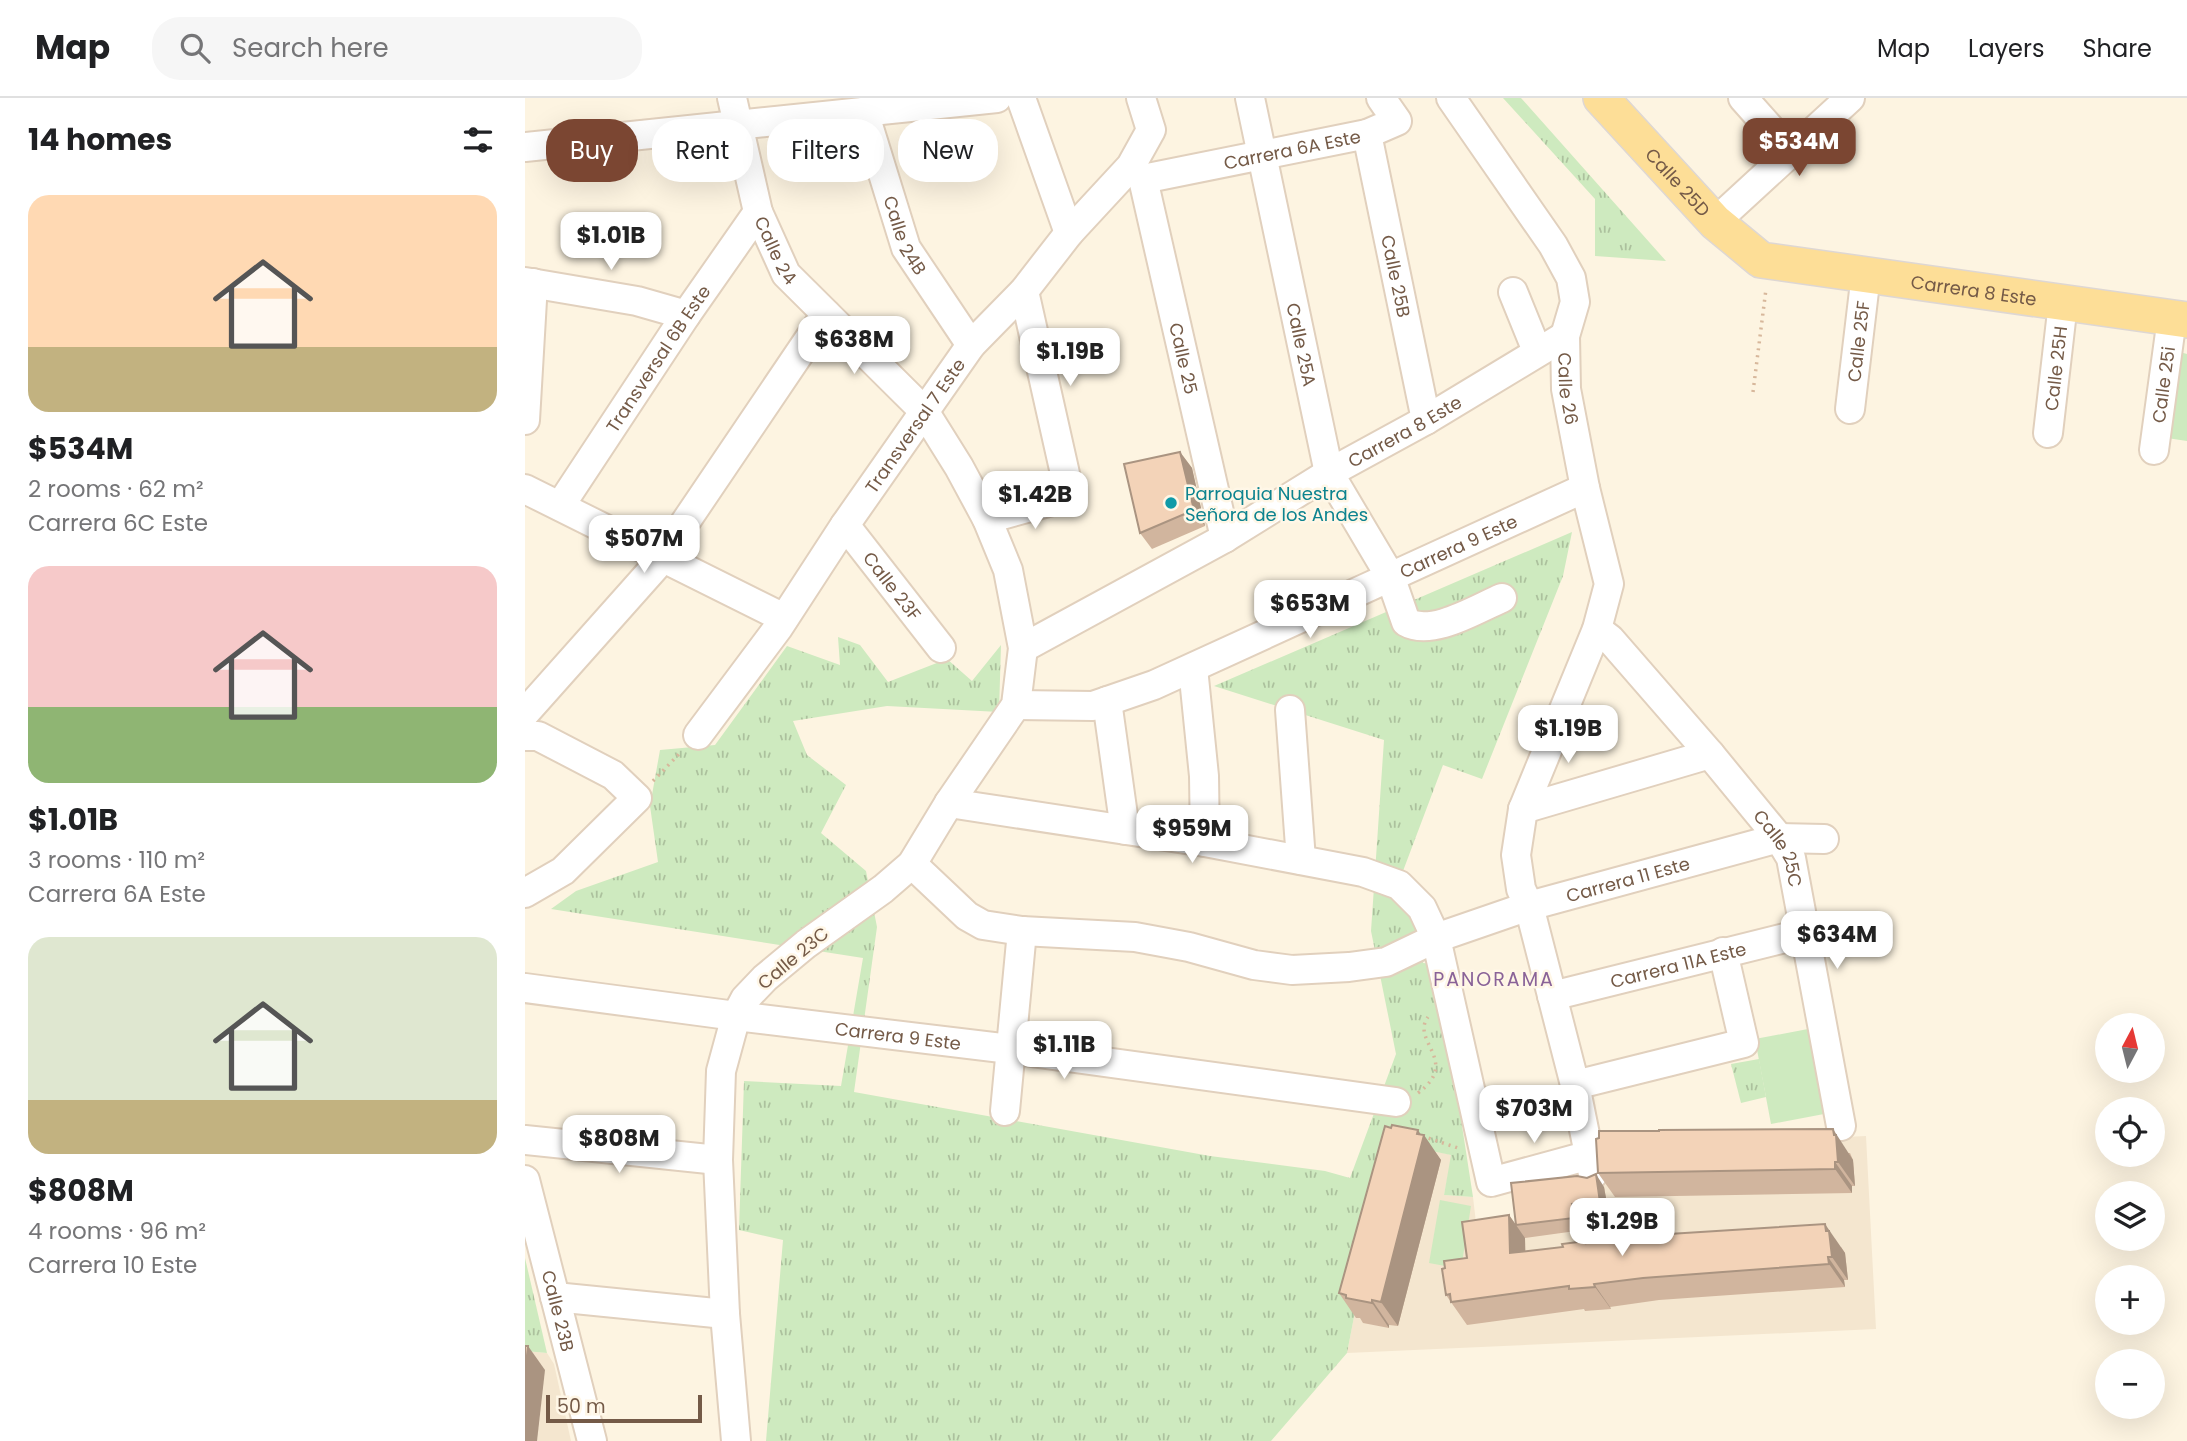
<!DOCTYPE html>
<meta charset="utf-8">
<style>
body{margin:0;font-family:Poppins,sans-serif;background:#f6f6f6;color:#202124;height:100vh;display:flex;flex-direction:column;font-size:26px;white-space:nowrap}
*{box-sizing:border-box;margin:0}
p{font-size:23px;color:#757577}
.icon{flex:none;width:38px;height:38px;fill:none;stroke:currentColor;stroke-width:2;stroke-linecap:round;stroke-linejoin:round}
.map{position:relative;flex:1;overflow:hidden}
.details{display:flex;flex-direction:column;background:#fff;width:525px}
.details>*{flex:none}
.top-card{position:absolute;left:21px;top:21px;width:665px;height:63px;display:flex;gap:14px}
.needle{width:46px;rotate:7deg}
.tools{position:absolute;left:1570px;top:915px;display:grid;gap:14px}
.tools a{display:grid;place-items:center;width:70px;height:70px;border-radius:50%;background:#fff;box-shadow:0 7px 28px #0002;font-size:35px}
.scale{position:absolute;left:21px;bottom:18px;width:156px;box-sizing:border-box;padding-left:7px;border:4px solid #745a47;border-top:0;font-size:19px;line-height:24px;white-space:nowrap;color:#745a47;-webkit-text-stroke:5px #fff7e7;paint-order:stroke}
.price{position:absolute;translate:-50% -60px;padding:0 16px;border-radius:14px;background:#fff;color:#222;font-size:23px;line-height:46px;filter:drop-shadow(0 2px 4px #0008)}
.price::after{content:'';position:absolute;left:50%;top:42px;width:21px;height:16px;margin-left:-10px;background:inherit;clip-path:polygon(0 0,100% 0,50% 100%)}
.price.selected{background:#7b4632;color:#fff}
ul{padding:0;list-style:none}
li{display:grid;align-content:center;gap:14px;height:371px;padding:0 28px}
li span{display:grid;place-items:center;height:217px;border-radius:21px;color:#555}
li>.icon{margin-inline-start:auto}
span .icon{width:126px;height:126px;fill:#fffc;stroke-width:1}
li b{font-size:30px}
h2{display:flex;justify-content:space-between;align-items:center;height:84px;padding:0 28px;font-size:30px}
.chip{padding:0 24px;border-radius:28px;background:#fff;box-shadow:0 7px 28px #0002;font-size:24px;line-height:63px}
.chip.selected{background:#7b4632;color:#fff}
header{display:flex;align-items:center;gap:42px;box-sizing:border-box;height:98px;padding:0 35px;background:#fff;border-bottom:2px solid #e0e0e0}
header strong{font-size:33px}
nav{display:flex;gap:38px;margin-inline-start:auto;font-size:24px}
.search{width:490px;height:63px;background:#f6f6f6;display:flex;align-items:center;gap:18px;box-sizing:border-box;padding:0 24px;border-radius:28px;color:#757577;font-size:26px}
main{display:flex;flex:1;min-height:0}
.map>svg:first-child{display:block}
.residential{fill:#f4e6cf}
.grass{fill:url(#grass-tufts)}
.pitch{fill:#ceeabf}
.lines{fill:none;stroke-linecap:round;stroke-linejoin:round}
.minor-casing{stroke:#e1d0bd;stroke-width:32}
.major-casing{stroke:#ded7d3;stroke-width:38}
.path{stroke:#d7b79b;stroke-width:3.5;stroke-dasharray:2 5;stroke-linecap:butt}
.minor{stroke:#fff;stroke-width:28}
.major{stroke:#fdde97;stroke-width:35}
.wall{fill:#d1b59e}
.shaded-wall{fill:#aa9481}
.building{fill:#f3d3b8;stroke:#aa9481;stroke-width:2}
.culture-dot{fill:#0f9aa8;stroke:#fff7e7;stroke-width:2.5}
.labels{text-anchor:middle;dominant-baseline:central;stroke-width:5;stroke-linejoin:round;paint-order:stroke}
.street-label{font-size:18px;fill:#745a47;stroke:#fff7e7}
.culture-label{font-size:18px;fill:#0d838f;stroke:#fff7e7;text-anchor:start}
.neighbourhood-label{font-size:19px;letter-spacing:2px;fill:#8a6398;stroke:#fff7e7}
</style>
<header>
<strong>Map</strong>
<div class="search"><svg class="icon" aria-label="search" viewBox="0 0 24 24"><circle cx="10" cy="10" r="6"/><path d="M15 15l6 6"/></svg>Search here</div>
<nav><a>Map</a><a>Layers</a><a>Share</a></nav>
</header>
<main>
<section class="details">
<h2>14 homes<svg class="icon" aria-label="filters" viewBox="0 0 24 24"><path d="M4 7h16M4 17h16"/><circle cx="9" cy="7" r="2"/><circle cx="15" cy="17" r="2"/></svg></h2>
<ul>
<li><span style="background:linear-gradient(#ffd9b3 70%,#c2b280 0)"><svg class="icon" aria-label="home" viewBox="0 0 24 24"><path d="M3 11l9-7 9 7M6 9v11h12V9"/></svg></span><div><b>$534M</b><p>2 rooms · 62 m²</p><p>Carrera 6C Este</p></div></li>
<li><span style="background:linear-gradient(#f6c9c9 65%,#8fb573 0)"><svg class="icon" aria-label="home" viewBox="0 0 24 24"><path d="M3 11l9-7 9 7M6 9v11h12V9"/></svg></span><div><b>$1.01B</b><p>3 rooms · 110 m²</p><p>Carrera 6A Este</p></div></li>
<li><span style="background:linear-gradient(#dfe7d0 75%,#c2b280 0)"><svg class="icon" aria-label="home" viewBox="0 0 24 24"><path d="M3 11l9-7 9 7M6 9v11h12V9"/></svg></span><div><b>$808M</b><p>4 rooms · 96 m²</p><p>Carrera 10 Este</p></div></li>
</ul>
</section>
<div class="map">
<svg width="1662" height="1343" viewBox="0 0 1662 1343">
<defs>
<pattern id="grass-tufts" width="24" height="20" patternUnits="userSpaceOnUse" patternTransform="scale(1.75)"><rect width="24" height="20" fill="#ceeabf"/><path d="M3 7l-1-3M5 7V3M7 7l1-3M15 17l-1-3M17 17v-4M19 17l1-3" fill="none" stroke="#acc19d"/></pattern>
</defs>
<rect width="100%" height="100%" fill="#fdf4e1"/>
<g class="residential">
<polygon points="1341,1038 1351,1231 822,1255 863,1043 927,1057 919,1097 948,1099 955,1159 1000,1139 1061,1091 1079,1051"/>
<polygon points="0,1253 22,1255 29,1266 46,1343 0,1343"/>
</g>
<g class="grass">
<polygon points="978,0 996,0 1141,163 1070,158 1070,101"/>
<polygon points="1047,434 1038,478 957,681 918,667 878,773 908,813 898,865 912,866 948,1099 919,1097 926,1057 863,1044 822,1255 746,1343 241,1343 258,1142 214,1132 219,983 316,988 338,860 26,811 51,793 133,764 125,708 135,652 190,647 262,548 315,567 313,539 335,547 363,584 422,561 447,583 476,547 474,614 362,608 268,623 282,657 321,687 296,735 341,773 352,829 329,994 685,1058 800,1073 825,1080 871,956 846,833 859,642 689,588"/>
<polygon points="1234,961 1241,999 1216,1005 1206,966"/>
<polygon points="0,1160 22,1255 0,1253"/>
</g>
<g class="pitch">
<polygon points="1655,254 1662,256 1662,343 1642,340"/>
<polygon points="1283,931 1299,1016 1246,1026 1230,941"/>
<polygon points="915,1102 946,1108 936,1171 904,1165"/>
</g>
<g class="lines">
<defs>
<g id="minor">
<path id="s1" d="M207,0L233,114L261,176L399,313L434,369L462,421L483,472L498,550L491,607L424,705L387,766L358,791L281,846L240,880L220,901L211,918L196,973L193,1062L200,1216L211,1343"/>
<polyline points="496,0 544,135"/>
<path id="s2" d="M725,0L804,375L865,478L881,524C907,539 951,511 977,500"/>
<path id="s3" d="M926,0L1028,147L1046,180L1050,204L1040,238L1041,291L1060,390L1084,486L1072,531L998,711L991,757L996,791L1004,808L1050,987L1068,1076"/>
<polyline points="1218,0 1266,54"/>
<path id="s4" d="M339,14L381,150L446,247"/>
<path id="s5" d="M842,36L901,322"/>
<polyline points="0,49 472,0"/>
<path id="s6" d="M618,81L700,440"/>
<path id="s7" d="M618,81L842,36L872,23L856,0"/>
<polyline points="1190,124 1325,0"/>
<polyline points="0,184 112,203 161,217"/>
<polyline points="988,194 1012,253"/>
<path id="s8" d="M1325,311L1341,176"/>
<polyline points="0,322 8,185"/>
<path id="s9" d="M1523,335L1538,205"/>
<path id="s10" d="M1629,352L1647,220"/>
<polyline points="0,391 259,520"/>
<path id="s11" d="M35,408L161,217L233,114"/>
<polyline points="462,421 545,398 499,193"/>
<path id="s12" d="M320,427L416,550"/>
<path id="s13" d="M1072,531L1085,541L1185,656L1254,740L1266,760L1316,1028"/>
<path id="s14" d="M498,550L700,440L804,375L901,322L1040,238"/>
<polyline points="668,570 679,678 680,744"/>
<polyline points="582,603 600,732"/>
<path id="s15" d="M491,607L568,608L629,587L1060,390"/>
<polyline points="765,612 776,762"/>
<polyline points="0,615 130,469 301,216"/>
<path id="s16" d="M173,637L253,530L320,427L446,247L499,193L544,135L606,68L626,32L616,0"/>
<polyline points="0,638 13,638 88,677 112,700 38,773 0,795"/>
<polyline points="424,705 680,744 838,774 874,787 897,810 911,840 966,1084 1065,1057"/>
<polyline points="998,711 1185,656"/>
<path id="s17" d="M387,766L442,818L458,827L497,833L610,839L664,849L729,867L767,872L824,869L861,864L911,840L1004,808L1254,740L1299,741"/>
<path id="s18" d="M0,890L211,918L485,951L871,1004"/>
<path id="s19" d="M1027,898L1280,835"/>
<polyline points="1050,987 1219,945 1198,854"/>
<polyline points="480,1013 497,833"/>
<polyline points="0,1042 193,1062"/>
<path id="s20" d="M0,1082L67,1343"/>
<polyline points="30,1199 200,1216"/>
</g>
<g id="major">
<path id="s21" d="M1076,0L1190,124L1236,162L1662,222"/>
</g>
</defs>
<use href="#minor" class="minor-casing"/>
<use href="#major" class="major-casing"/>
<g class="path">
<polyline points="1228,294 1241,191"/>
<polyline points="128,683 157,653"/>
<path d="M893,995C936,963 885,943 903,919"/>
<polyline points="897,1038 933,1050"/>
</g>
<use href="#minor" class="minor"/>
<use href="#major" class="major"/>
</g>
<g class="wall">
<polygon points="655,354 667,370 680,428 627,451 615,435"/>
<polygon points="896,1037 916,1062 873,1228 864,1227 864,1230 838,1225 835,1220 831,1220 814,1195"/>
<polygon points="1325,1055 1328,1062 1330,1088 1327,1088 1327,1095 1090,1099 1073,1075"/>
<polygon points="1079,1089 1084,1117 1056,1119 1058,1132 1000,1140 1000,1153 1038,1149 1061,1143 1062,1145 1316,1149 1320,1155 1323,1182 1319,1182 1320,1189 1134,1202 1085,1209 1086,1211 1060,1213 1059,1211 942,1227 921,1197 942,1160 984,1117 991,1127"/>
</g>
<g class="shaded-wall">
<polygon points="655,354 667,370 680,428 669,412"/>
<polygon points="1308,1031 1328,1062 1330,1088 1313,1064"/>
<polygon points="893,1032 898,1040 899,1037 916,1062 873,1228 856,1204"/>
<polygon points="1310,1064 1327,1088 1327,1095 1310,1071"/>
<polygon points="1071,1076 1079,1089 1084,1117 1075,1104"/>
<polygon points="1047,1106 1056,1119 1058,1132 1049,1120"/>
<polygon points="984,1117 1000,1140 1001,1177 985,1155"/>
<polygon points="1300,1126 1320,1155 1323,1182 1307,1159"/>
<polygon points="1303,1159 1319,1182 1320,1189 1304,1166"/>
<polygon points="1069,1186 1085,1209 1086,1211 1070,1189"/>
<polygon points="847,1202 864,1227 864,1230 847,1205"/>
<polygon points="3,1248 20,1272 12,1343 0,1343 0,1276"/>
</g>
<g class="building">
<polygon points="655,354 669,412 615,435 599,366"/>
<polygon points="867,1027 893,1032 892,1036 899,1037 856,1204 847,1202 847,1205 821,1200 821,1197 814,1195 860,1028 866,1030"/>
<polygon points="1308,1031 1309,1037 1311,1037 1313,1064 1310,1064 1310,1071 1073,1075 1071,1041 1074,1040 1074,1033 1134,1033 1134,1032"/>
<polygon points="1071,1076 1075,1104 1047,1106 1049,1120 991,1127 986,1085 1052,1078 1062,1080"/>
<polygon points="984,1117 985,1155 1038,1149 1037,1146 1061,1143 1061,1145 1128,1137 1300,1126 1301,1133 1304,1133 1307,1159 1303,1159 1304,1166 1118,1180 1069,1186 1070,1189 1044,1191 1044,1188 926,1204 925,1196 921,1197 917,1171 920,1170 919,1163 942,1160 937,1124"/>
<polygon points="0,1248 3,1248 0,1276"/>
</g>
<circle class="culture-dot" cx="646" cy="405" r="7"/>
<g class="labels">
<g class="street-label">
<text stroke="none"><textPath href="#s7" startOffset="152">Carrera 6A Este</textPath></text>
<text stroke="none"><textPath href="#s21" startOffset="114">Calle 25D</textPath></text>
<text stroke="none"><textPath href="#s4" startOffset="130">Calle 24B</textPath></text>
<text stroke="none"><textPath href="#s1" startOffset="159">Calle 24</textPath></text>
<text stroke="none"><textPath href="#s5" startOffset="145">Calle 25B</textPath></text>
<text stroke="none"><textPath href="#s21" startOffset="443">Carrera 8 Este</textPath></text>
<text stroke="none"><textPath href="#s8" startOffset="68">Calle 25F</textPath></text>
<text stroke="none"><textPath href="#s2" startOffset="252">Calle 25A</textPath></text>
<text stroke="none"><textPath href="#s11" startOffset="177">Transversal 6B Este</textPath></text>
<text stroke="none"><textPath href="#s6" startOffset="184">Calle 25</textPath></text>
<text stroke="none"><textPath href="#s9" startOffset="65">Calle 25H</textPath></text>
<text stroke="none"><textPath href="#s10" startOffset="66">Calle 25i</textPath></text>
<text stroke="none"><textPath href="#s3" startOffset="329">Calle 26</textPath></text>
<text stroke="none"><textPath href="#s16" startOffset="378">Transversal 7 Este</textPath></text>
<text stroke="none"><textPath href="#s14" startOffset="439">Carrera 8 Este</textPath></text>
<text stroke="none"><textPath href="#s15" startOffset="476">Carrera 9 Este</textPath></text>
<text stroke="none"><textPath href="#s12" startOffset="77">Calle 23F</textPath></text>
<text stroke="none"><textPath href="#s13" startOffset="287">Calle 25C</textPath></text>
<text stroke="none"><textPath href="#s17" startOffset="758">Carrera 11 Este</textPath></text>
<text transform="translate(268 860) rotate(-40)">Calle 23C</text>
<text stroke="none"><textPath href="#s19" startOffset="130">Carrera 11A Este</textPath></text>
<text stroke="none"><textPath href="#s18" startOffset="376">Carrera 9 Este</textPath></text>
<text stroke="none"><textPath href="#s20" startOffset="135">Calle 23B</textPath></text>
</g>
<g class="culture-label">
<text x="660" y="395">Parroquia Nuestra<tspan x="660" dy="21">Señora de los Andes</tspan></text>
</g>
<g class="neighbourhood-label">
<text x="969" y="881">PANORAMA</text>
</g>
</g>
</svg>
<div class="tools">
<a><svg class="needle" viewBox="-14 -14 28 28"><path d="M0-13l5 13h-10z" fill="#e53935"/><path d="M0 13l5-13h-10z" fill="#757577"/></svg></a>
<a><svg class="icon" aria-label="locate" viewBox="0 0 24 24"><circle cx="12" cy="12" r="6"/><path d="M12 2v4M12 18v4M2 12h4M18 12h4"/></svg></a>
<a><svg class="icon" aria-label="layers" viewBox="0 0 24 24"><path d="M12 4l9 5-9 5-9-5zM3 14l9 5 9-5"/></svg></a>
<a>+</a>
<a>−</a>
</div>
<div class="scale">50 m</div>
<b class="price selected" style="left:1274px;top:80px">$534M</b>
<b class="price" style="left:86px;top:174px">$1.01B</b>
<b class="price" style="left:329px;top:278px">$638M</b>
<b class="price" style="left:545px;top:290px">$1.19B</b>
<b class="price" style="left:510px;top:433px">$1.42B</b>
<b class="price" style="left:119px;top:477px">$507M</b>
<b class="price" style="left:785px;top:542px">$653M</b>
<b class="price" style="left:1043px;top:667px">$1.19B</b>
<b class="price" style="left:667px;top:767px">$959M</b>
<b class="price" style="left:1312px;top:873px">$634M</b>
<b class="price" style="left:539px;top:983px">$1.11B</b>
<b class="price" style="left:1009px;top:1047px">$703M</b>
<b class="price" style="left:94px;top:1077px">$808M</b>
<b class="price" style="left:1097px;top:1160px">$1.29B</b>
<div class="top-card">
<a class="chip selected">Buy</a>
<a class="chip">Rent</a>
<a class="chip">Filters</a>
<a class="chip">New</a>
</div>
</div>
</main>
